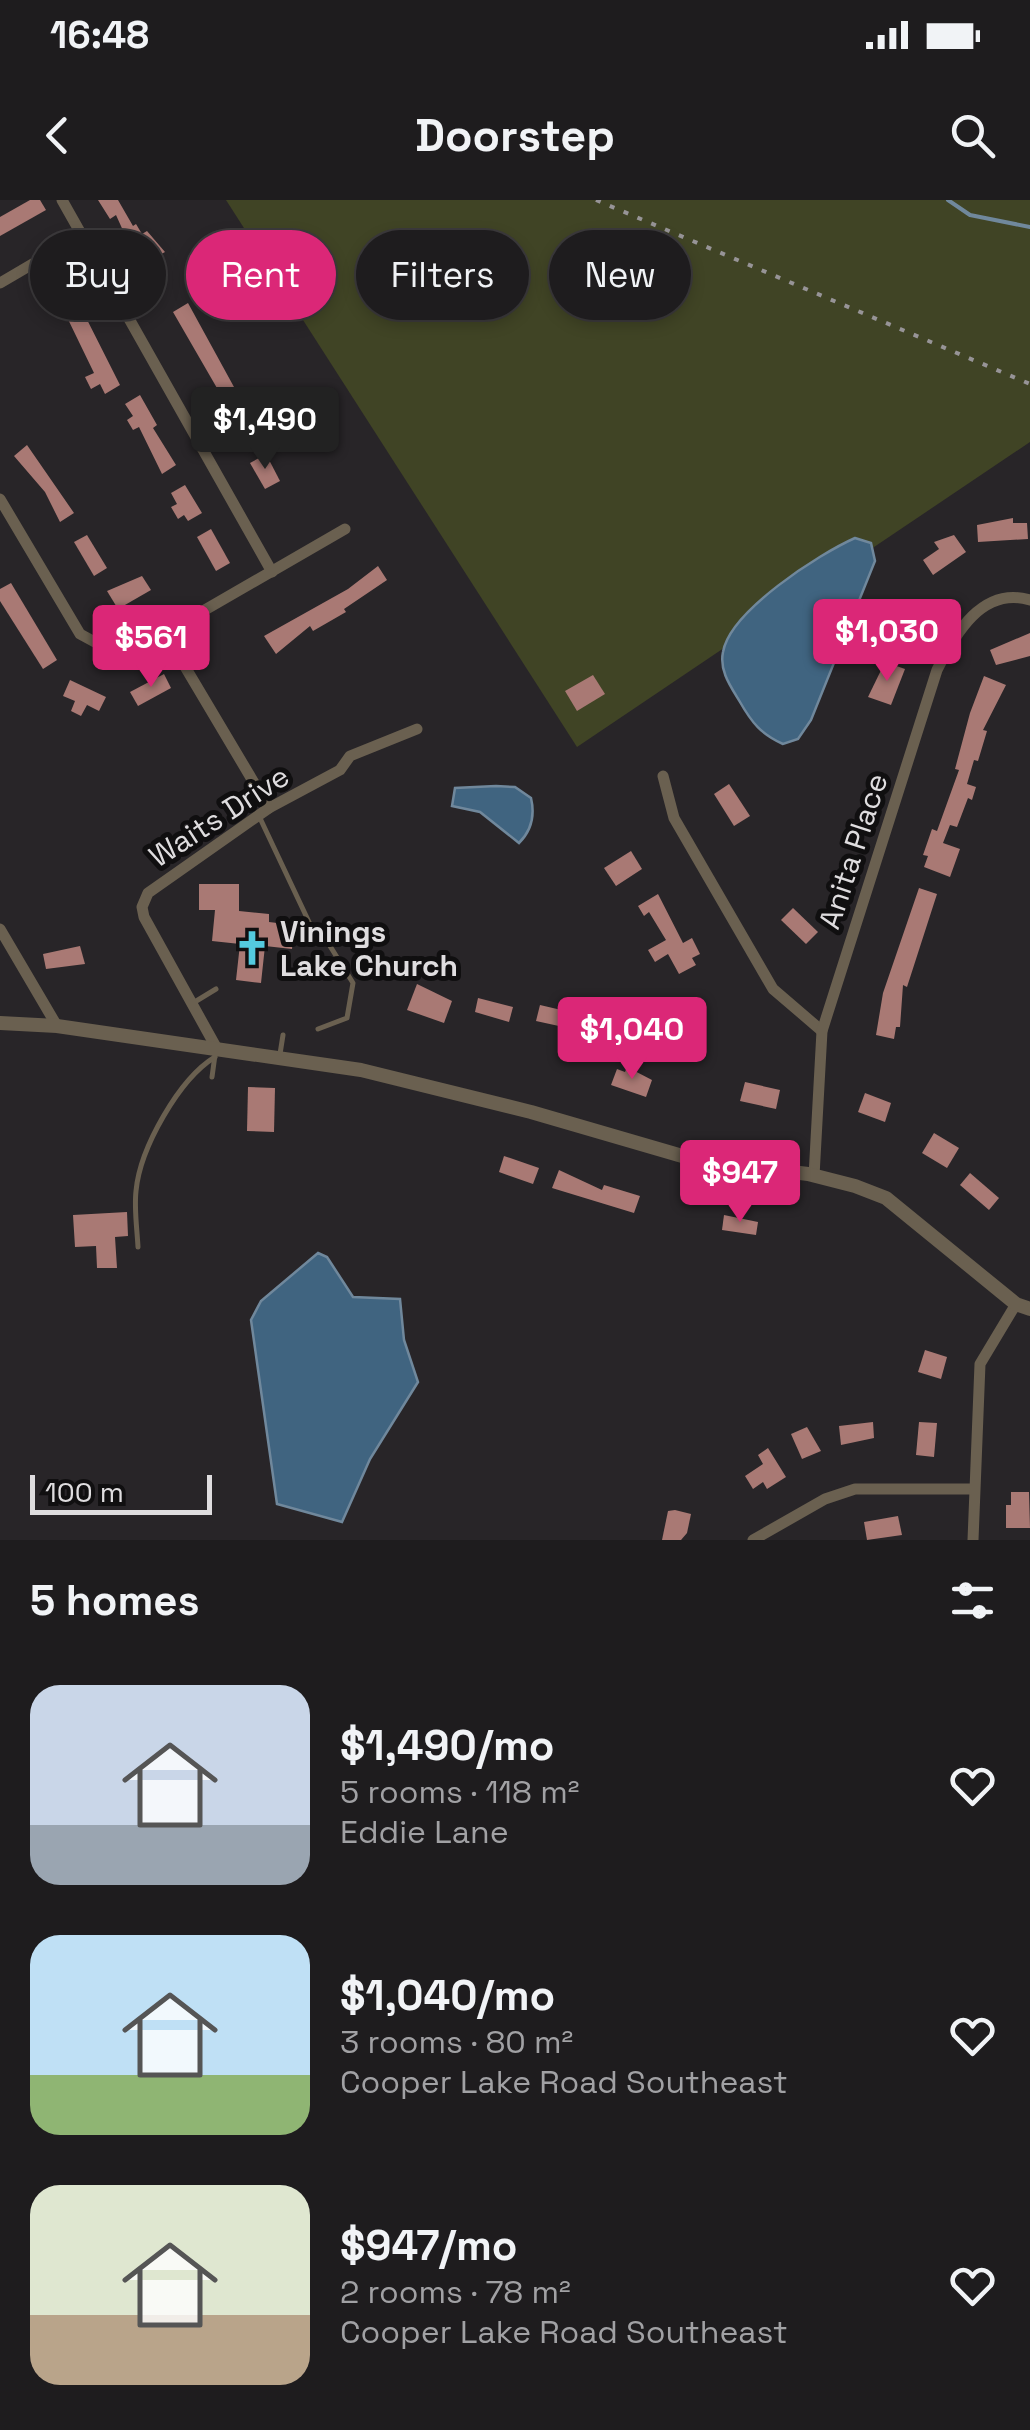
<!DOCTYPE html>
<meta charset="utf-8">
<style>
body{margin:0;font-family:"Space Grotesk",sans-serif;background:#262527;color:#f1f3f6;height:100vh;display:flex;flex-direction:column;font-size:38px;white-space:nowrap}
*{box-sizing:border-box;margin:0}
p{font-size:32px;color:#a1a1a4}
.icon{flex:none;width:55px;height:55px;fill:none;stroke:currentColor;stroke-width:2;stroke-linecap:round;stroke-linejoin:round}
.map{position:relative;height:1340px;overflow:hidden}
.panel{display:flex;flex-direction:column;background:#1e1c1e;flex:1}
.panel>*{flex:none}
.hud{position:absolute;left:30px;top:30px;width:970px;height:90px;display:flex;gap:20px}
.scale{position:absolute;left:30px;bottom:25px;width:182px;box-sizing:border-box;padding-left:10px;border:5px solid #dfdddf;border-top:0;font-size:28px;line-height:35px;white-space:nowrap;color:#dfdddf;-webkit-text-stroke:8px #100f10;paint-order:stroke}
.price{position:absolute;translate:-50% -85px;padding:0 22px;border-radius:10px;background:#db2777;color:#fff;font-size:32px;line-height:65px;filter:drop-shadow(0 2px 5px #0008)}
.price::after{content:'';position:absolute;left:50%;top:60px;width:30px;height:22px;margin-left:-15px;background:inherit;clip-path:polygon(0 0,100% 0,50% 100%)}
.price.on{background:#222;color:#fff}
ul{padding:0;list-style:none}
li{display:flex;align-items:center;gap:30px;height:250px;padding:0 30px}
li span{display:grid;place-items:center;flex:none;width:280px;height:200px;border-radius:30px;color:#555}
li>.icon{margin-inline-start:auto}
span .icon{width:120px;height:120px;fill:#fffc;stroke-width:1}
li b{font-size:42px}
h2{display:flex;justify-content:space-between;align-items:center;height:120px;padding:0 30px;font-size:42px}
.chip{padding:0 35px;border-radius:45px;background:#1e1c1e;box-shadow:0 5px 15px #0003,0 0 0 2px #3c3a3c;font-size:35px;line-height:90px}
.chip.on{background:#db2777;color:#fff}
.status{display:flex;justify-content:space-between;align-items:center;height:70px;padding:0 50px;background:#1e1c1e;direction:ltr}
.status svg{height:28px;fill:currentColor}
header{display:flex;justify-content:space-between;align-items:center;height:130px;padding:0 30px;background:#1e1c1e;font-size:45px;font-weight:600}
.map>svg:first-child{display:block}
.green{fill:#404425}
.water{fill:#406480;stroke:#70889c;stroke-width:2.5}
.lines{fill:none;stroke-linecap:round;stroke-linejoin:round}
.stream{stroke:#70889c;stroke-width:4}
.building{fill:#a97974}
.service{stroke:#6a6050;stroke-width:5}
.minor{stroke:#6a6050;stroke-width:11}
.tertiary{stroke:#6a6050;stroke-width:14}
.rail{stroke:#979497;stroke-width:4;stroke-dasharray:5 10;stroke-linecap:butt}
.labels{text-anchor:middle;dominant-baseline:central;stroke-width:10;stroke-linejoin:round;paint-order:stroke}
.street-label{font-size:30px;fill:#dfdddf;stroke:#100f10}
.poi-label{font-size:30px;font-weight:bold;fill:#dfdddf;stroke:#100f10;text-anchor:start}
</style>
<div class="status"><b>16:48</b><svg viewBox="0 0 49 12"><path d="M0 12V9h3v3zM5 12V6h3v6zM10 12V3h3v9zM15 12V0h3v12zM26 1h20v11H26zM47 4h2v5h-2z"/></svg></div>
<header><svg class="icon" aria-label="back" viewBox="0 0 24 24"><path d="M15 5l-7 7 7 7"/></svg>Doorstep<svg class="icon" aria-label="search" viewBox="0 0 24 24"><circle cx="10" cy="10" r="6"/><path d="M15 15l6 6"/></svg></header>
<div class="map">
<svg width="1030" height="1340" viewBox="0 0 1030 1340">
<rect width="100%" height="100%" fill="#282528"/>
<polygon class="green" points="226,0 1030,0 1030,242 577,547"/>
<g class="water">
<path d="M855,338L871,343L875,361L811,520L798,539L783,544C761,534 752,523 740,502C731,487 719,471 723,452C730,411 819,354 855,338Z"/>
<path d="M496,586L515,587L531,598C535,615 531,631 519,643L480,612L452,606L455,588Z"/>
<polygon points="318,1053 327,1057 353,1097 400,1099 404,1140 418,1182 370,1259 342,1322 277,1304 251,1120 261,1101"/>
</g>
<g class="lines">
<polyline class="stream" points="948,0 970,15 1030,27"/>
</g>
<g class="building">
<polygon points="30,0 40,0 46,10 0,36 0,17"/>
<polygon points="98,0 118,0 133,26 136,24 142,34 147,31 165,52 139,66 116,15 110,19"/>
<polygon points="63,72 120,185 105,194 100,184 91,189 85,177 94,173 49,80"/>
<polygon points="188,103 234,187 247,207 252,204 260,217 252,222 258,233 247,240 173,112"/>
<polygon points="140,195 157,225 153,228 176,265 162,274 139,227 133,230 127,220 133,216 125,204"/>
<polygon points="27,245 74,313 60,322 45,292 14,256"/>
<polygon points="266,254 280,281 265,289 250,263"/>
<polygon points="185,285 202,313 188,321 184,315 178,319 171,307 177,304 171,293"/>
<polygon points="1013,318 1013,323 1027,323 1028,339 978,342 977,325"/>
<polygon points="211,329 230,363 216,371 197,337"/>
<polygon points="87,335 107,368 94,376 74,342"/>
<polygon points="954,335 966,352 933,375 923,360 939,349 934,342"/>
<polygon points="378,366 387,380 344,409 346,412 313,431 310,426 276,454 264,436 348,389"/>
<polygon points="142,376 151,390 118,409 107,391"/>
<polygon points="11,383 57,460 43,469 0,401 0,389"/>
<polygon points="1030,433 1030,456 996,465 990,450"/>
<polygon points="885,462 905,469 891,505 868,497"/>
<polygon points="164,474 171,488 138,506 130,492"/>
<polygon points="593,475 605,494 577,511 565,491"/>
<polygon points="984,476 1006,485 983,530 987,531 978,561 974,560 967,584 976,587 972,600 968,598 957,627 950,625 943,643 960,649 950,677 924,667 928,656 923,655 932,629 937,631 959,570 955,569 970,513"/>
<polygon points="70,480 106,497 99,511 87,505 81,516 71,511 75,501 63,496"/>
<polygon points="729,584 750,616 734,626 714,594"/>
<polygon points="631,651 642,669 616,686 604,668"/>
<polygon points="199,684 239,684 239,711 269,714 269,722 294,725 292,749 265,746 261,783 236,780 240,744 212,741 215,710 199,710"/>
<polygon points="919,688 937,694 907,787 903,785 900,827 896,827 894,839 876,835 883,793"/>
<polygon points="658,694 683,743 692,738 700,754 692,758 696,765 679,774 668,754 655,762 648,750 666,740 649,712 644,716 638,706"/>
<polygon points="793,708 818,732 806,744 781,720"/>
<polygon points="80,746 85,764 46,769 43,754"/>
<polygon points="417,784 452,801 444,823 407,810"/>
<polygon points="478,798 513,807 509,822 475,812"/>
<polygon points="540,805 587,816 617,833 609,848 568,824 568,828 536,821"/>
<polygon points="627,867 652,880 646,897 611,885 617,869 625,872"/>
<polygon points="745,882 780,890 776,909 740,901"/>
<polygon points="248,887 275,888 274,932 247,931"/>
<polygon points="865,893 891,903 885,922 858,912"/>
<polygon points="934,933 959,948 947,968 922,953"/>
<polygon points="504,956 539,968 533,984 499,972"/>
<polygon points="559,970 602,990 604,985 640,996 634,1013 552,988"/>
<polygon points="970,973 999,998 989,1010 960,985"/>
<polygon points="127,1012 128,1036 115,1037 117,1068 97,1068 96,1046 75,1047 73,1015"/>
<polygon points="724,1015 758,1022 756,1035 722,1030"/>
<polygon points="925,1150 947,1157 941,1179 918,1172"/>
<polygon points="873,1222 874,1238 841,1245 839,1226"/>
<polygon points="919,1222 937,1223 934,1257 916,1255"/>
<polygon points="807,1227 821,1251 802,1259 791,1234"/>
<polygon points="768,1248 786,1277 767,1289 763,1282 753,1289 745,1276 763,1264 758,1255"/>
<polygon points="1011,1292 1029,1292 1030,1328 1006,1328 1006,1305 1011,1305"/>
<polygon points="675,1310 691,1314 687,1333 681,1340 662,1340 668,1311"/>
<polygon points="898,1316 902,1335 867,1340 864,1322"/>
</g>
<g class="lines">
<g class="service">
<polyline points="259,616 317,739"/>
<polyline points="193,803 216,789"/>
<polyline points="318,829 347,818 353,783 330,746"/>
<polyline points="280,854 283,835"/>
<polyline points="212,877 215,855"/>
<path d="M138,1047C137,1028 134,1009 136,991C140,948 179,879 215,857"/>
</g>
<g class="minor">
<polyline points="62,0 272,372"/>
<polyline points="0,83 82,35"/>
<polyline points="0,299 80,434 115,453 165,433 345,329"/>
<polyline points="165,433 269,608"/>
<polyline points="663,576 674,618 773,789 822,831"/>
<polyline points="0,729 57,826"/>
<polyline points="216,847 144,717 142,707 148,693 269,608 340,570 350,556 417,529"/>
<path d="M814,976L822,831L937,470C955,434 982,386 1030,400"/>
<polyline points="753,1340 825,1299 855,1289 974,1289"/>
<polyline points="973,1340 980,1164 1016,1104"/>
</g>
<polyline class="tertiary" points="0,823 57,826 361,870 531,912 696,960 808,974 855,986 886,998 1016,1104 1030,1109"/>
<polyline class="rail" points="596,0 1030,184"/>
</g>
<defs>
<symbol id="church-bare" viewBox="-9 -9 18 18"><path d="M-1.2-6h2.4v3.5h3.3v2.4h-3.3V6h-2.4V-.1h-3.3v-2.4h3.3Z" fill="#54cade" stroke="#100f10" stroke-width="2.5" paint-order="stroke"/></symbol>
</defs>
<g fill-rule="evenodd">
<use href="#church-bare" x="227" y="723" width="50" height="50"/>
</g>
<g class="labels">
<g class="street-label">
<text transform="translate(219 616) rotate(-33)">Waits Drive</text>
<text transform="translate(853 651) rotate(-72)">Anita Place</text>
</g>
<g class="poi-label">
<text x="280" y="731">Vinings<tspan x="280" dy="34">Lake Church</tspan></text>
</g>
</g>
</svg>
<div class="scale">100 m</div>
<b class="price on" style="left:265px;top:272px">$1,490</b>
<b class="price" style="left:887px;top:484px">$1,030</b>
<b class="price" style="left:151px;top:490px">$561</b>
<b class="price" style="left:632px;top:882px">$1,040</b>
<b class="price" style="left:740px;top:1025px">$947</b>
<div class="hud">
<a class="chip">Buy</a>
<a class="chip on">Rent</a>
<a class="chip">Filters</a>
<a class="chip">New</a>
</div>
</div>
<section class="panel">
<h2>5 homes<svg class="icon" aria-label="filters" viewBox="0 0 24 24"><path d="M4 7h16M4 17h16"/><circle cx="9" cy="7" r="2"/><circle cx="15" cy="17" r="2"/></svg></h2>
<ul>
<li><span style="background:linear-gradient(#c9d6e8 70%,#9aa5b1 0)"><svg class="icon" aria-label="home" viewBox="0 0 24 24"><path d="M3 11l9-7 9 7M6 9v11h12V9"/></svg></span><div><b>$1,490/mo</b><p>5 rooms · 118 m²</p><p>Eddie Lane</p></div><svg class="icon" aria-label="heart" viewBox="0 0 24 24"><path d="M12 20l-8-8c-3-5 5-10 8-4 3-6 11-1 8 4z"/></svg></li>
<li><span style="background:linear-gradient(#bfe0f5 70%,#8fb573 0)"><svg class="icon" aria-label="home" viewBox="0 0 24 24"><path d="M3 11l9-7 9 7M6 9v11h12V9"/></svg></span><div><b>$1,040/mo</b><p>3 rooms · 80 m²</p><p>Cooper Lake Road Southeast</p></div><svg class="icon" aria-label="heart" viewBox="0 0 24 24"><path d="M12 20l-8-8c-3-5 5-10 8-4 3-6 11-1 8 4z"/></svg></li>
<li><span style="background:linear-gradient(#dfe7d0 65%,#b9a48a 0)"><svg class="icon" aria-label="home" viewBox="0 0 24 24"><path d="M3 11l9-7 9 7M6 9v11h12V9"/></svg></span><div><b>$947/mo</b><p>2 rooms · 78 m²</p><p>Cooper Lake Road Southeast</p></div><svg class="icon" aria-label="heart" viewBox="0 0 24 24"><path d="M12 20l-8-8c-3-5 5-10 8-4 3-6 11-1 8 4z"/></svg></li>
</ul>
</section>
